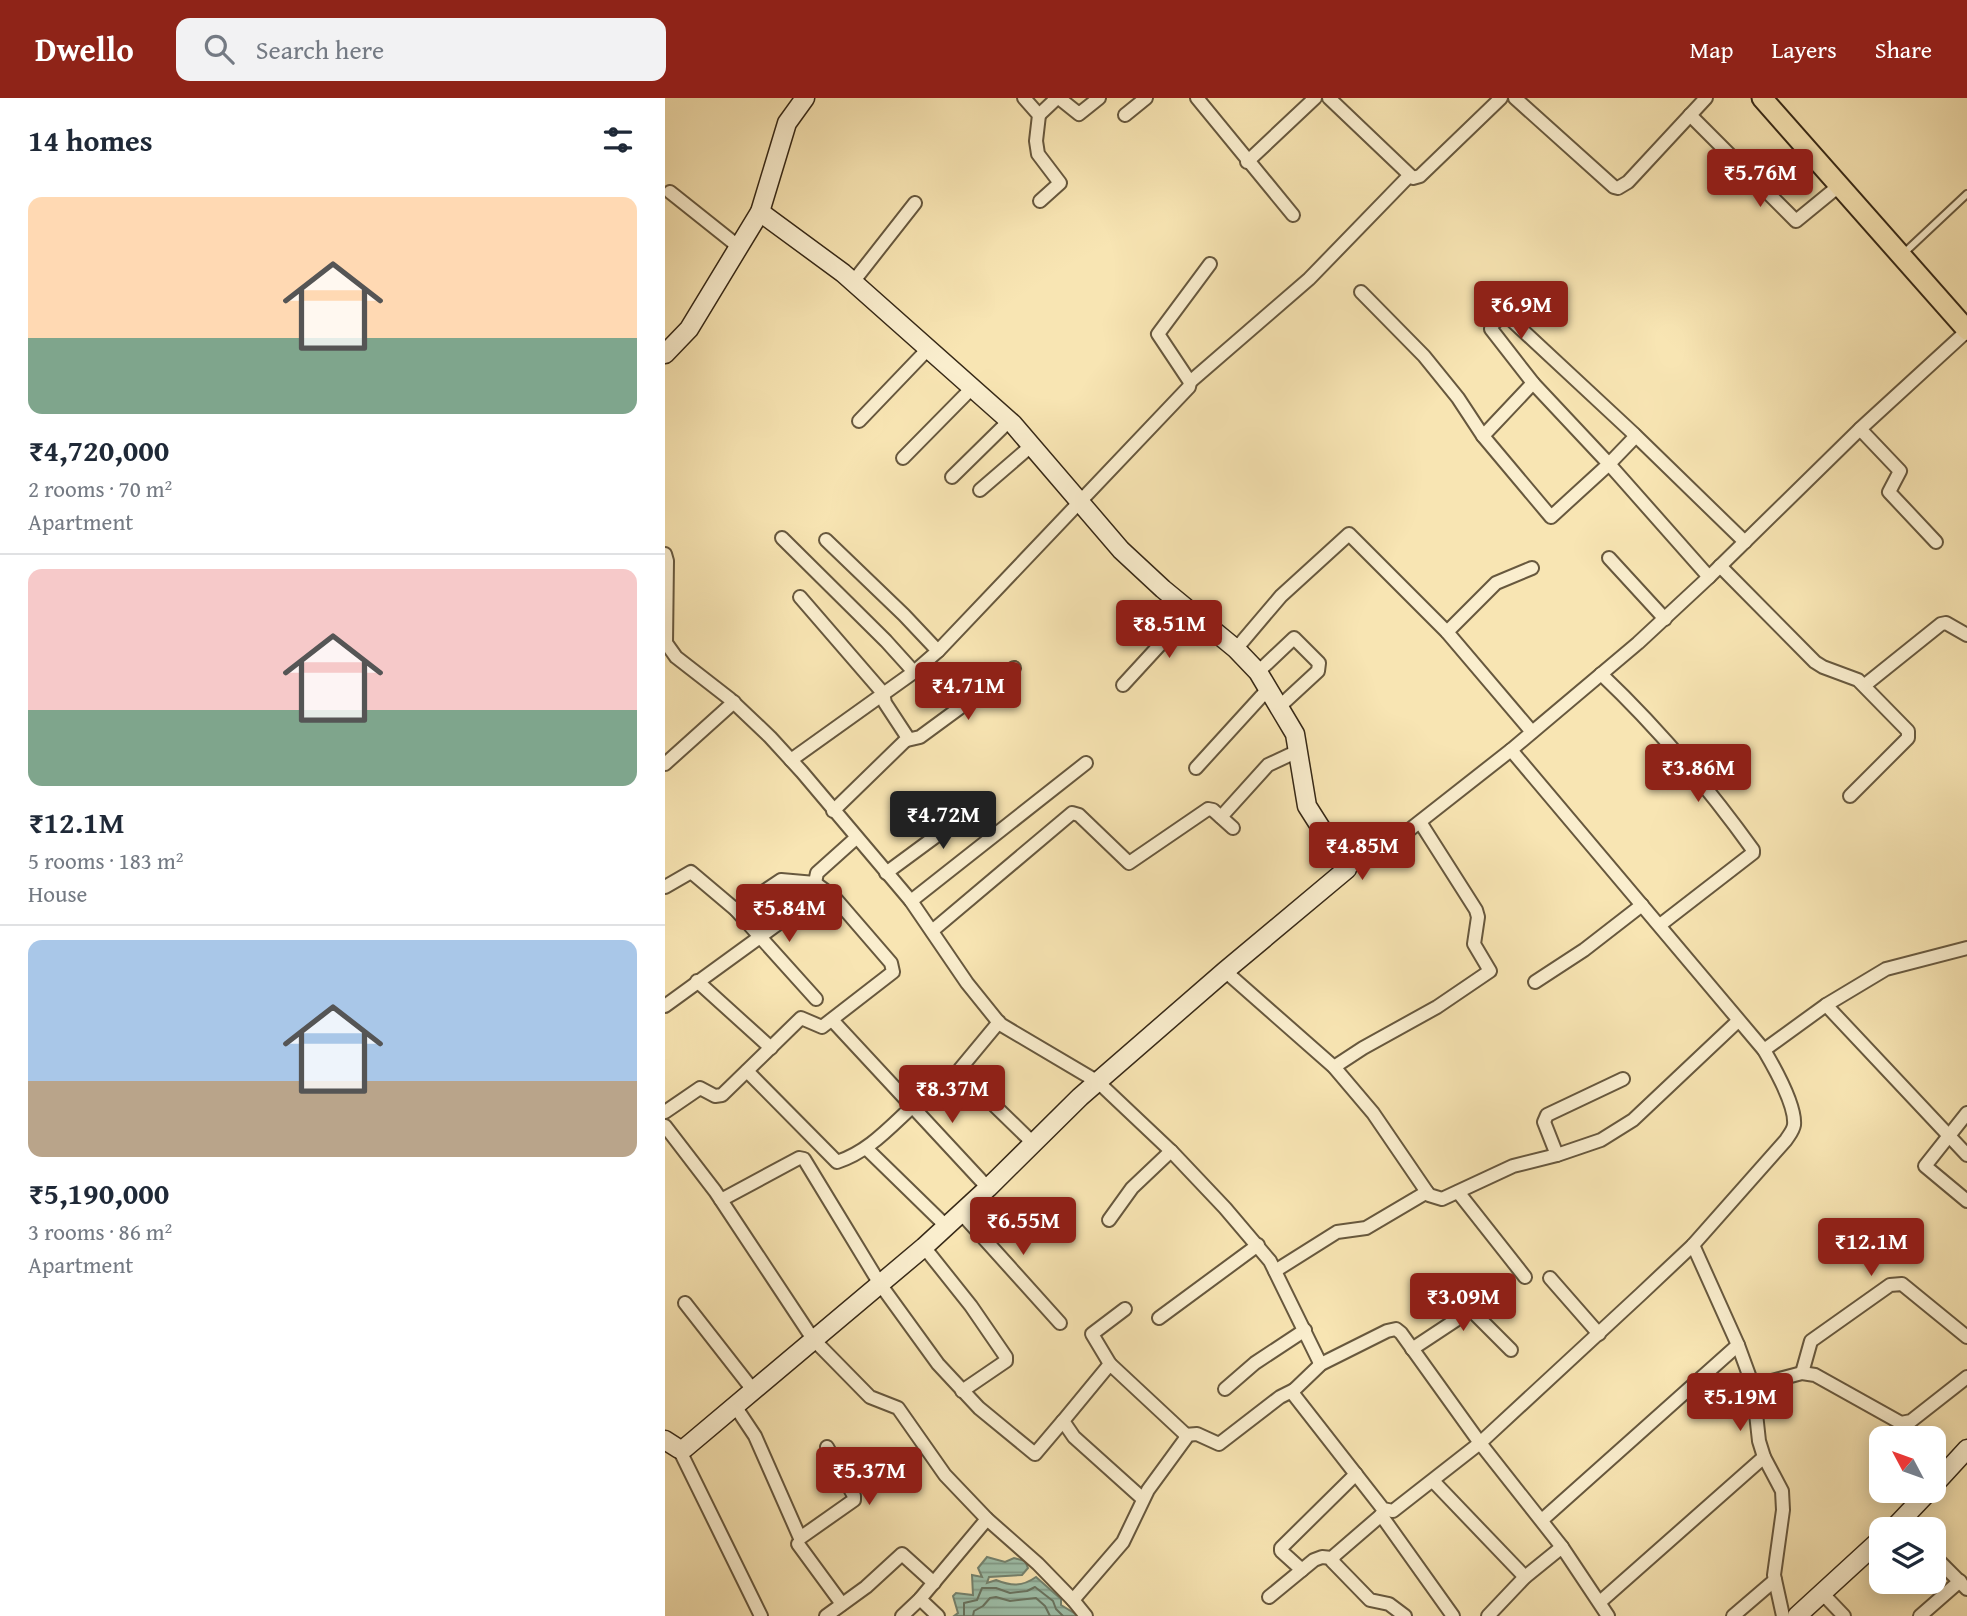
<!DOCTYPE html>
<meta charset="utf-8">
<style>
body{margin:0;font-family:"Gentium Book Plus",serif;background:#f2f2f3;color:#1f2937;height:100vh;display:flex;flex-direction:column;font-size:26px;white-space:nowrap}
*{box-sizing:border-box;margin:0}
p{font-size:23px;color:#747a83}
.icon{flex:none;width:38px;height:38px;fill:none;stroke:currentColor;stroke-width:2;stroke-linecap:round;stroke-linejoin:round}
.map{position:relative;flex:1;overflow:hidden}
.side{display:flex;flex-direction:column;background:#fff;width:665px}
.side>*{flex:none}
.needle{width:46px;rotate:311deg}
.buttons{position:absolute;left:1204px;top:1328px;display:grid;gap:14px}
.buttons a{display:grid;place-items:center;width:77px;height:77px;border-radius:14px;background:#fff;box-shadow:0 4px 18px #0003;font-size:35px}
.price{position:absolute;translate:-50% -60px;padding:0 16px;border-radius:7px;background:#8f2418;color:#fff;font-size:23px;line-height:46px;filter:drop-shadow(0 2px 4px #0008)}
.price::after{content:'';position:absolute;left:50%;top:42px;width:21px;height:16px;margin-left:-10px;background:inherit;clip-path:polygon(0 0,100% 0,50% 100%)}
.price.on{background:#222;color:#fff}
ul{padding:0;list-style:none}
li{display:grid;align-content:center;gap:14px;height:371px;padding:0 28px}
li+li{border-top:2px solid #e0e1e3}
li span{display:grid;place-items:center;height:217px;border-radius:14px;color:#555}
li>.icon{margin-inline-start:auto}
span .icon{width:126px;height:126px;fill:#fffc;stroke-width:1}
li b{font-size:30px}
h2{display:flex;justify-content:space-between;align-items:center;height:84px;padding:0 28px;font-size:30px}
header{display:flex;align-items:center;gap:42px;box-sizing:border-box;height:98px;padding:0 35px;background:#8f2418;color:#fff}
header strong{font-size:33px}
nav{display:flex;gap:38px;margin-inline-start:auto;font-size:24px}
.search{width:490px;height:63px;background:#f2f2f3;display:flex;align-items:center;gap:18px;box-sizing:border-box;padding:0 24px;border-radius:14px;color:#747a83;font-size:26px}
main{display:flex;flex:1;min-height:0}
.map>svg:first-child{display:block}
.water{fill:url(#water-rules);stroke:#75836f;stroke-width:2}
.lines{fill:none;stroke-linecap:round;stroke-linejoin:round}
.shore{stroke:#6a7460;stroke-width:2}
.lane-casing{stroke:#67583e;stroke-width:10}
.street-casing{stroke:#67583e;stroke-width:16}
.secondary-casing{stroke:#372917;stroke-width:21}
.primary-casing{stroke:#372917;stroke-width:23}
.lane{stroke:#faeece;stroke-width:6}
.street{stroke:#faeece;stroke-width:12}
.secondary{stroke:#faeece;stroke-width:18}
.primary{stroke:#f8e5b3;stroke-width:19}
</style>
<header>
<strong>Dwello</strong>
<div class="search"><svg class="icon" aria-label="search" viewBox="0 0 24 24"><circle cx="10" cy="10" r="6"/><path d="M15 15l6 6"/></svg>Search here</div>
<nav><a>Map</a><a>Layers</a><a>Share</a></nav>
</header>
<main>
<section class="side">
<h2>14 homes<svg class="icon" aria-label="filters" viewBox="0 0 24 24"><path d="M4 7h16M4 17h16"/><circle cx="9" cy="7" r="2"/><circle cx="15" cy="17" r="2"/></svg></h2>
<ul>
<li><span style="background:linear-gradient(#ffd9b3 65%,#7fa58c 0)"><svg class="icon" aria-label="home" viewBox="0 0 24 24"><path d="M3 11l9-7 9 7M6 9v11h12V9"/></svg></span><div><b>₹4,720,000</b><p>2 rooms · 70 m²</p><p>Apartment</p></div></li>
<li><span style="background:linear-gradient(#f6c9c9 65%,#7fa58c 0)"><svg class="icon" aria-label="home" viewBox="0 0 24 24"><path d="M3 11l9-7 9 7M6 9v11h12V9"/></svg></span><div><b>₹12.1M</b><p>5 rooms · 183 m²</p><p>House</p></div></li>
<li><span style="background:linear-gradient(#a9c7e8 65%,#b9a48a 0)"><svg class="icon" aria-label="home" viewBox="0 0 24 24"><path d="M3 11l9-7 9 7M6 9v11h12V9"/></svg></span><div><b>₹5,190,000</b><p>3 rooms · 86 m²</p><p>Apartment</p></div></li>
</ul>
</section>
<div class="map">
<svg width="1302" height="1518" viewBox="0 0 1302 1518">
<defs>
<pattern id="water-rules" width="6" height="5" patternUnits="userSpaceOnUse" patternTransform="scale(1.75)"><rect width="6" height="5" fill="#9ebfa9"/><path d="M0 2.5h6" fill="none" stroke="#829b89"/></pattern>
</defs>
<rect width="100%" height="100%" fill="#f8e5b3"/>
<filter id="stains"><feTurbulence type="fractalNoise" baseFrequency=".00286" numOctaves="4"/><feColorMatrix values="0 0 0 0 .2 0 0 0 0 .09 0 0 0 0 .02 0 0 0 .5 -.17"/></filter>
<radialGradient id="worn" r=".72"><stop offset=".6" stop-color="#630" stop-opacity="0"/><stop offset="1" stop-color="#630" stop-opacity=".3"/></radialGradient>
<path class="water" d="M322,1459L340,1464L349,1460L360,1463L363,1470L357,1477L324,1479L322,1485L331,1482C346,1488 357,1489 371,1479L396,1501V1507L414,1518H289L293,1515L288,1498L291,1495L308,1497L307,1477L317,1479L313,1470Z"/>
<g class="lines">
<g class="shore">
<polyline points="299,1518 299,1505 312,1502 317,1490 331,1490 345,1495 362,1493 370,1489 388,1503 391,1511 398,1518"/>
<polyline points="308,1518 309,1513 318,1508 325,1500 331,1499 345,1503 371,1500 380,1508 385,1518"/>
</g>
<defs>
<polyline id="lane" points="1238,156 1302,96"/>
<g id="street">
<polyline points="359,0 374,17 371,43 373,56 395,85 375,103"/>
<polyline points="394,0 414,16 434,0"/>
<polyline points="532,0 628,117"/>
<polyline points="664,0 748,80 755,78 836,0"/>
<polyline points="850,0 949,89 953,90 963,84 1041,0"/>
<polyline points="374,17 392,0"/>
<polyline points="460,17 481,0"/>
<polyline points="1025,17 1131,123 1175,87"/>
<polyline points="582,64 650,0"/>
<polyline points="5,94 74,149"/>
<polyline points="188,184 250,105"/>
<polyline points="696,194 759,258 793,300 818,338"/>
<polyline points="856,201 827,227 826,231 868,285"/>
<polyline points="840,216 969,336 969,340 944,366 1044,479"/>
<polyline points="525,284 644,181 744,78"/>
<polygon points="868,285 944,366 886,419 818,338"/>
<polyline points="194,323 263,251"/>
<polyline points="1195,331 1235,373 1224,394 1271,444"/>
<polyline points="970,337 1080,444"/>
<polyline points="238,360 307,290"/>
<polyline points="287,379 344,323"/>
<polyline points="315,392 366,348"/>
<polyline points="117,440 221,543 249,574 126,662"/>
<polyline points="161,442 239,517 273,553 249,574"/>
<path d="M0,456L2,463L1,545L11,559L65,601L105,639L137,674L246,803L302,885L335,926L433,984L506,1053L560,1110L605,1163L655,1265L654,1268L629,1292V1297L718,1411L728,1413L815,1345L976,1196L1028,1147L1121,1042C1124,1037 1128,1033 1129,1027C1131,1008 1109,969 1099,952L846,652"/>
<polyline points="944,460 1000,521"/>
<polyline points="1055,468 1150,564 1158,569 1193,582 1243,633 1243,640 1185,698"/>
<polyline points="135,499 218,595 220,605 243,640 168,713"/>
<polyline points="782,534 831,485 867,470"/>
<polyline points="571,551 616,498 684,436 782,534 867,634"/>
<polyline points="273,553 524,289 525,284 493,236 545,166"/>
<polyline points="593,574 629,540 654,565 653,573 614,609"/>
<path d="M936,576C993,630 1042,688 1088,752V755L995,827"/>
<polyline points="458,587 525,514"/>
<polyline points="1200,587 1276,526 1281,525 1302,537"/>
<polyline points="242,642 255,639 349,570"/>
<polyline points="0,666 69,604"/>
<polyline points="531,670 603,591"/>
<polyline points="556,719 603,667 633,653"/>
<polyline points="682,771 734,740 846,652 973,545 1044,479 1195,331 1302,233"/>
<polyline points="221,775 316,705"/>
<polyline points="0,789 26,774 71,812 116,782 150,785 169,799 226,865 228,874 157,929 136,920 57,997 50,998 35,990 0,1014"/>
<polyline points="246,803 421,665"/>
<polyline points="71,812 151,901"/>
<polyline points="267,833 407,715 414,717 464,765 543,711 548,712 568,730"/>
<polyline points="560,873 669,969 708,1015 764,1097 777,1101 848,1068 892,1057"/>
<polyline points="32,883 106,950"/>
<polyline points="870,884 919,852 977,807"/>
<polyline points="1161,907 1302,1057"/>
<polyline points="0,908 143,804 147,799 152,775 191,740"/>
<polyline points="167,922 323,1090"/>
<polyline points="334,924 295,971 297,976 368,1045"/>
<polyline points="1099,952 1161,907 1221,871 1302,850"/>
<polyline points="669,969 698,950 772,909 825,873 809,846 813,819 811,812 755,724"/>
<path d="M82,973L172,1064C203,1054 224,1030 248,1008"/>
<polyline points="958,981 882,1017 879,1024 892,1057 936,1042 968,1022 1073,923"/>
<polyline points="1302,1015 1260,1068 1302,1103"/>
<polyline points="0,1028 50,1093 148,1241 205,1299 233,1310 280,1377 322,1421 373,1466 408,1502"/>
<polyline points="202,1051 282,1129"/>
<polyline points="793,1094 860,1179"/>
<polyline points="56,1102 134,1060 139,1061 215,1186 273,1266 314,1310 370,1356 398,1323"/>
<polyline points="296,1115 395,1225"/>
<polyline points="444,1122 467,1090 506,1053"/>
<polyline points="1028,1147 1073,1247 1088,1288 1094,1343 1099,1359 1117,1393 1118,1412 1109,1477 1118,1518"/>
<polyline points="259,1149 306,1208 341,1259 341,1263 297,1293"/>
<polyline points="610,1173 672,1134 701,1130 762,1094"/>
<polyline points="885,1180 934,1236"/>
<polyline points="20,1205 88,1292"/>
<polyline points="494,1220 593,1147"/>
<polyline points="747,1251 806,1212 846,1252"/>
<polyline points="445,1266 427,1236 460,1211"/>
<polyline points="654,1267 722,1233 731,1231 736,1235 815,1345 897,1449"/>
<polyline points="1137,1275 1146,1243 1225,1187 1237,1186 1302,1239"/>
<polyline points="1088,1288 1137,1275 1150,1277 1236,1325 1246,1323 1302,1279"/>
<polyline points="560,1291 590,1265 640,1232"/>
<polyline points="70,1308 90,1338 135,1440 189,1402 189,1398 162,1349"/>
<polyline points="520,1337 532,1336 554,1346 615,1299 629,1292"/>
<polyline points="14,1351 96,1518"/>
<polyline points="768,1383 860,1479"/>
<polyline points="721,1413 670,1457 667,1463 705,1502 724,1506 740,1518"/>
<polyline points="716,1417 788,1518"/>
<polyline points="877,1422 1073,1247"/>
<polyline points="133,1446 177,1506"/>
<polyline points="1269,1458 1302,1491"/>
<polyline points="637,1472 616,1453 616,1450 691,1376"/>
<polyline points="1157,1495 1179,1518"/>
<polyline points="604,1499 649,1462 657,1459 667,1460"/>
<polyline points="255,1501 273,1518"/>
<polyline points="935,1504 1099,1359"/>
<polyline points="161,1518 201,1489 237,1456 269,1485"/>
<polyline points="237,1518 255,1501 322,1421"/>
<polyline points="421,1518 408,1502 458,1444 483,1392 521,1340 519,1335 445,1266 398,1323 409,1339 478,1401"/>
<polyline points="823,1518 860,1479 897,1449 943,1518"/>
<polyline points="1068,1518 1110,1482"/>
<polyline points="1255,1518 1295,1483"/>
</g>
<g id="secondary">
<polyline points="0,256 24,231 95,114 122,25 140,0"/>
<polyline points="0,1342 14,1351 20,1350 259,1149 323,1090 415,999 560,873 682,771 642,708 630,636 593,574 571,551 498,491 456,452 348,326 178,175 95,114"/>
<polyline points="1269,1387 1302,1351"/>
<polyline points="1227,1432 1264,1393"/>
<polyline points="1132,1518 1216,1441"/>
</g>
<polyline id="primary" points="1097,0 1302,232"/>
</defs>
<use href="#lane" class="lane-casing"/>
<use href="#street" class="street-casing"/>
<use href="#secondary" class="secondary-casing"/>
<use href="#primary" class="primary-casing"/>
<use href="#lane" class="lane"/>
<use href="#street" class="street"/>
<use href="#secondary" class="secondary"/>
<use href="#primary" class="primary"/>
</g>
<rect width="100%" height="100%" filter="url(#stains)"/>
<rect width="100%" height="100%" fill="url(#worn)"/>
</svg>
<div class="buttons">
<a><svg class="needle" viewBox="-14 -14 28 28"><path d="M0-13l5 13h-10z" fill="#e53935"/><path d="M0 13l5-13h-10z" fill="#747a83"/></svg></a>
<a><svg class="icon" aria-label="layers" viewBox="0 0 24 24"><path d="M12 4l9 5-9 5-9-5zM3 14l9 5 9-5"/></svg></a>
</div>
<b class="price" style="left:1095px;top:111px">₹5.76M</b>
<b class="price" style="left:856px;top:243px">₹6.9M</b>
<b class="price" style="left:504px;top:562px">₹8.51M</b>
<b class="price" style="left:303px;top:624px">₹4.71M</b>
<b class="price" style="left:1033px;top:706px">₹3.86M</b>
<b class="price on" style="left:278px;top:753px">₹4.72M</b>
<b class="price" style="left:697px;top:784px">₹4.85M</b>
<b class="price" style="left:124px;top:846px">₹5.84M</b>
<b class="price" style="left:287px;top:1027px">₹8.37M</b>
<b class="price" style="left:358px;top:1159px">₹6.55M</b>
<b class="price" style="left:1206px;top:1180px">₹12.1M</b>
<b class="price" style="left:798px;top:1235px">₹3.09M</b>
<b class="price" style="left:1075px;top:1335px">₹5.19M</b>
<b class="price" style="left:204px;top:1409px">₹5.37M</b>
</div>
</main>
